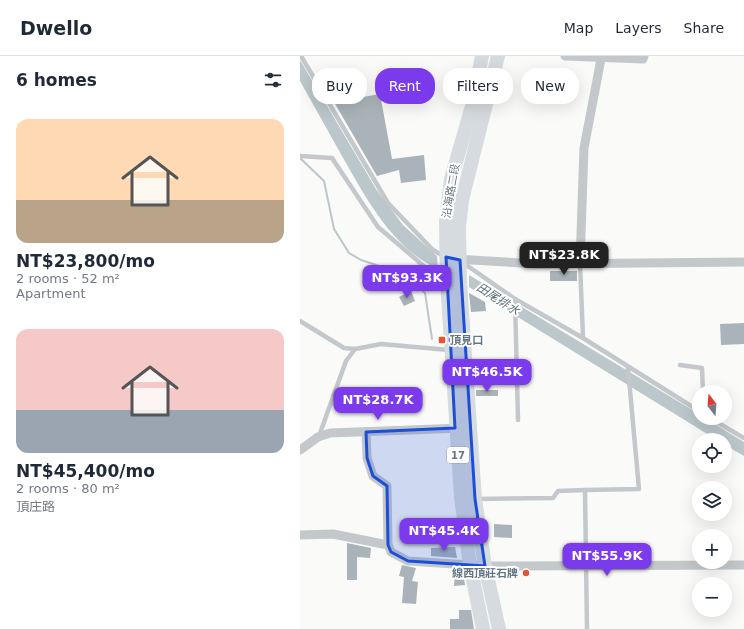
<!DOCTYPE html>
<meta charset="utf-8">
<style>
body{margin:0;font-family:"DejaVu Sans","Noto Sans TC",sans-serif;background:#f2f2f3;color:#1f2937;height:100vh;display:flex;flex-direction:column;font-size:15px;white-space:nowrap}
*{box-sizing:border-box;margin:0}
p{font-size:13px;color:#747a83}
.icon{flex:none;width:22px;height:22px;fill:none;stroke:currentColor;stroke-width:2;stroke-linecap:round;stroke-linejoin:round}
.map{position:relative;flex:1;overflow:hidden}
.details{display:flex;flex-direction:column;background:#fff;width:300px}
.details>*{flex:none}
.top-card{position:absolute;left:12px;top:12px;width:372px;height:36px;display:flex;gap:8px}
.needle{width:26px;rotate:343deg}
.buttons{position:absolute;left:392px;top:329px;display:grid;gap:8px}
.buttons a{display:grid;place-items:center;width:40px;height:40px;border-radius:50%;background:#fff;box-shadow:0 4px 16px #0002;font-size:20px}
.price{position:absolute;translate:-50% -34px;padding:0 9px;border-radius:8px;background:#7c3aed;color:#fff;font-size:13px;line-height:26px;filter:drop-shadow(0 1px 2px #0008)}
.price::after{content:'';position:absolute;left:50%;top:24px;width:12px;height:9px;margin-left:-6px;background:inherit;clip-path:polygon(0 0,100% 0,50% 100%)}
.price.on{background:#222;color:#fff}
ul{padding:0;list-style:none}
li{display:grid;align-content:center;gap:8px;height:212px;padding:0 16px}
li span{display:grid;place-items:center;height:124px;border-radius:12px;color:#555}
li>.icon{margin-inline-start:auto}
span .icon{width:72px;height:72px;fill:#fffc;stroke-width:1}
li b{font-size:17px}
h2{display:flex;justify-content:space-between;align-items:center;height:48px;padding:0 16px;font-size:17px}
.chip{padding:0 14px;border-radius:16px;background:#fff;box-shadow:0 4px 16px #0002;font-size:14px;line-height:36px}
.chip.on{background:#7c3aed;color:#fff}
header{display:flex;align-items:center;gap:24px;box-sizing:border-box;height:56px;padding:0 20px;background:#fff;border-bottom:1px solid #e0e1e3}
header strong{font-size:19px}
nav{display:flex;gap:22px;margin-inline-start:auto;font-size:14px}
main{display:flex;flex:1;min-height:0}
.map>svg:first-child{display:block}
.water{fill:#bbc7cb}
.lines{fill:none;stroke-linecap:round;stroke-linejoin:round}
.stream{stroke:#bbc7cb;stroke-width:2}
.building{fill:#aab3b9}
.lane{stroke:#c3c8cc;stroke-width:4.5}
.street{stroke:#c3c8cc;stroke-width:9}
.primary{stroke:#d6dbdf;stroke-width:14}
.marked{fill:#1d4ed8;fill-opacity:0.2;stroke:#1d4ed8;stroke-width:3;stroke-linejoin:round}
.poi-dot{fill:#e4572e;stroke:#fff;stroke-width:1.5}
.labels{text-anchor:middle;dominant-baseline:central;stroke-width:4;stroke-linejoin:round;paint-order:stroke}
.shield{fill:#fff;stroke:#939fa8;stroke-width:1}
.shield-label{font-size:10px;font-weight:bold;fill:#657683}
.street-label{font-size:11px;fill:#657683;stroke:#fff}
.poi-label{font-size:11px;font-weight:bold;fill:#657683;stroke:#fff;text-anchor:start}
.water-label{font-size:12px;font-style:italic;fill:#60757c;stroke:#fff}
</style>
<header>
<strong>Dwello</strong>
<nav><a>Map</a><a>Layers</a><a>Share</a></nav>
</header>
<main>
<section class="details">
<h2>6 homes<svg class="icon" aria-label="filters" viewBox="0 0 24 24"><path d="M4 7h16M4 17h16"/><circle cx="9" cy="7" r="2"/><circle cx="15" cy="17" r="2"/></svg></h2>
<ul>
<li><span style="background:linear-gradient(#ffd9b3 65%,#b9a48a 0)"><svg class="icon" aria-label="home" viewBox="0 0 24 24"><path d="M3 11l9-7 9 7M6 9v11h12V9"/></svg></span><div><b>NT$23,800/mo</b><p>2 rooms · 52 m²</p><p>Apartment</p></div></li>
<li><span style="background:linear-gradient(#f6c9c9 65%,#9aa5b1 0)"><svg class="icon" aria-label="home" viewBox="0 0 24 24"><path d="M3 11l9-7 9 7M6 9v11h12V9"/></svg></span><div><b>NT$45,400/mo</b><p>2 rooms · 80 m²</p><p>頂庄路</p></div></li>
</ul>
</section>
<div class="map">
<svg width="444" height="573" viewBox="0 0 444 573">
<rect width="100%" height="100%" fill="#fafaf8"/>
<g class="water">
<path d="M0,4L76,133L103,169L137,200L138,213C92,192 66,142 42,100C28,75 14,50 0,25Z"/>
<polygon points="169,219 399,358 399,362 405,362 444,386 444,400 425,389 425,384 417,384 169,231"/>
</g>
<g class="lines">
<polyline class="stream" points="0,102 24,125 34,173 49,197 61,204 104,218 125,237 132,283"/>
</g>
<g class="building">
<polygon points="80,38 92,103 124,99 126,124 101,127 99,114 77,120 34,46"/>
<rect x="250" y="215" width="27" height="10"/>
<polygon points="111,235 115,245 104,250 99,241"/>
<polygon points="169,237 185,246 186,255 171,256"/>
<polygon points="444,267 444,288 421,289 420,268"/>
<rect x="176" y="334" width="22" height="6"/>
<polygon points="194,468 212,469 212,482 194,481"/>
<polygon points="47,487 71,492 70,502 57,501 57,524 47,524"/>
<polygon points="155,491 157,502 131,500 131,492"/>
<polygon points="102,509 116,512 112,525 118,526 116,548 102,547 104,521 99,520"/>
<polygon points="155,515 163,515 165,529 154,530"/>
<polygon points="159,554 171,554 174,573 150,573 150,563 159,563"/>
</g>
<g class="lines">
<g class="lane">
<polyline points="1,0 88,147 133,194 145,201"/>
<polyline points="0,100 32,102 78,171 125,211 145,223"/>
<polyline points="162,206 215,243 283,282 399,355"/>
<polyline points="280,207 283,282"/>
<polyline points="215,243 218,364"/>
<polyline points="0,265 44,292 55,293 81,288 149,294"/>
<polyline points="380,309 402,312 403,336"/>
<polyline points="410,362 444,382"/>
<polyline points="19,380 46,305 55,293"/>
<polyline points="177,443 253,442 258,435 285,434"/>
<polyline points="287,573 285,434 339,433 328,312"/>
</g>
<g class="street">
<polyline points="265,0 343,3 344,0"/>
<polyline points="155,203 238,208 444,206"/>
<polyline points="280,207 284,92 301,3"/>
<polyline points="66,376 67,402 73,420 87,430 88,489 91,496 108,505 185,510 444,509"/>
<polyline points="0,394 18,381 30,377 162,372"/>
<polyline points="0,479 33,478 88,489"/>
</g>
<g class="primary">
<polyline points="182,0 173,47 151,123 146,166 147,224 161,441 170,509 183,573"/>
<polyline points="198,0 162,144 159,171 160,227 175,443 185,510 199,573"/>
</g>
</g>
<path class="marked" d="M146,201L160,204L175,443L185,510L108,505L91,496L88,489L87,430L73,420L67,402L66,376L155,372Z"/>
<g class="poi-dot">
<rect x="138" y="280" width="8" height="8" rx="2"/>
<circle cx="226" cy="517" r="4"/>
</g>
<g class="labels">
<rect class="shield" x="147" y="391" width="22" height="16" rx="3"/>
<g class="shield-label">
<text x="158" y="399">17</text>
</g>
<g class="street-label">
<text transform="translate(151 135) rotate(-80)">沿海路二段</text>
</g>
<g class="poi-label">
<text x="150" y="284">頂見口</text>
<text x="218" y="517" text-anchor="end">線西頂莊石牌</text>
</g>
<g class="water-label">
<text transform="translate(198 243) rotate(33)">田尾排水</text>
</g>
</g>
</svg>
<div class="buttons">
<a><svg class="needle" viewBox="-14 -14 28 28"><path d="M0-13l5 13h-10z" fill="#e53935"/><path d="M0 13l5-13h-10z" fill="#747a83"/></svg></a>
<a><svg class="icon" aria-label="locate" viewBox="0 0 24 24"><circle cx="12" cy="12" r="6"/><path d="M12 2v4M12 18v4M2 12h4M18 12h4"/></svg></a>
<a><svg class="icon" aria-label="layers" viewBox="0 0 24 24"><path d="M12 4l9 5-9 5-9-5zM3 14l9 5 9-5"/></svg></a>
<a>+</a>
<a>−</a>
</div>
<b class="price on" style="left:264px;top:220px">NT$23.8K</b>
<b class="price" style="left:107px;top:243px">NT$93.3K</b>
<b class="price" style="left:187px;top:337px">NT$46.5K</b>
<b class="price" style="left:78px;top:365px">NT$28.7K</b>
<b class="price" style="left:144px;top:496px">NT$45.4K</b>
<b class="price" style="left:307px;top:521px">NT$55.9K</b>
<div class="top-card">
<a class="chip">Buy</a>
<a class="chip on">Rent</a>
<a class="chip">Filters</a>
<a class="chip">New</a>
</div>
</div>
</main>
